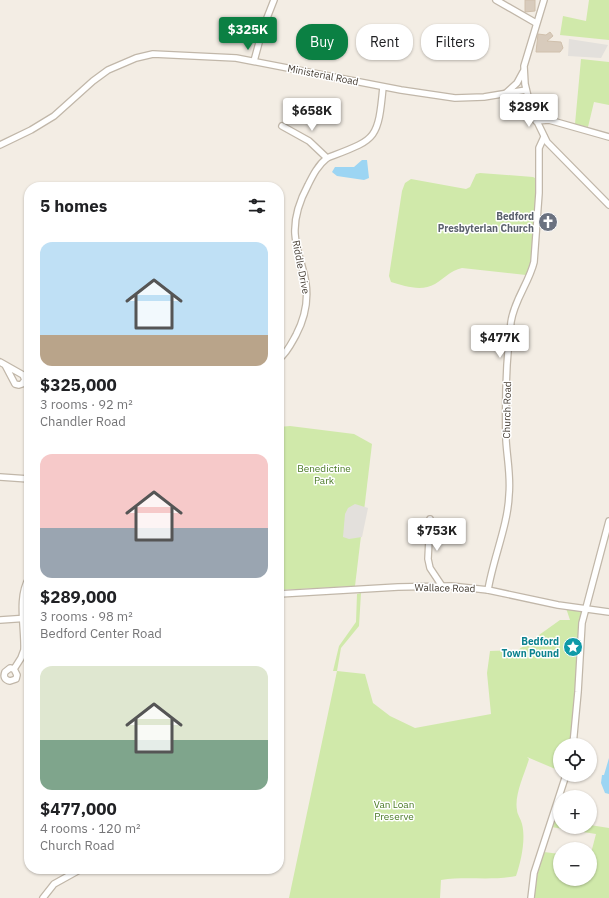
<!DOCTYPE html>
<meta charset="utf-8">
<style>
body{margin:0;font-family:"IBM Plex Sans",sans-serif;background:#f6f6f6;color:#202124;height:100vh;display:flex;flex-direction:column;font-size:15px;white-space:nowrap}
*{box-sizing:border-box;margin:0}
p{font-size:13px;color:#757577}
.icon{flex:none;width:22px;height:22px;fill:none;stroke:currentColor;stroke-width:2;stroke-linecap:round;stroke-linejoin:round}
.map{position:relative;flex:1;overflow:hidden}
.panel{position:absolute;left:24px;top:182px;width:260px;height:692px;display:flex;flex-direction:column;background:#fff;border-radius:16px;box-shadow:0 1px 3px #0004}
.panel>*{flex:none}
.guide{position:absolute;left:296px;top:24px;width:253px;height:36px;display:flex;gap:8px}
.fabs{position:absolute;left:553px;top:738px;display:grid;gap:8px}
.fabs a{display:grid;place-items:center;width:44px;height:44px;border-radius:50%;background:#fff;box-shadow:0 1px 3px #0004;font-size:20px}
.price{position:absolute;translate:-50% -34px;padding:0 9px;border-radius:4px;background:#fff;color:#222;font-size:13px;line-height:26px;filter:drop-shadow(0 1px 2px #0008)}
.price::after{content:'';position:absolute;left:50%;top:24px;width:12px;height:9px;margin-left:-6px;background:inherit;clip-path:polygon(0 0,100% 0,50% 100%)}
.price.on{background:#0b8043;color:#fff}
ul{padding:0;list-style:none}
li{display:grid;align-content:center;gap:8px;height:212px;padding:0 16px}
li span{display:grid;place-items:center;height:124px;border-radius:12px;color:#555}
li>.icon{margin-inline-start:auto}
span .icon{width:72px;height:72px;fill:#fffc;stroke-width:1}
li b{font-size:17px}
h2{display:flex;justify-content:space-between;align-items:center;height:48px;padding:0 16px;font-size:17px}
.pill{padding:0 14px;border-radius:16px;background:#fff;box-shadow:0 1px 3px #0004;font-size:14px;line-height:36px}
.pill.on{background:#0b8043;color:#fff}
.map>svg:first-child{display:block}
.green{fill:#d0e9aa}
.parking{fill:#e3e0dc}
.water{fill:#9cd5f3}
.building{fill:#d8cbbc;stroke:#d0c0ac}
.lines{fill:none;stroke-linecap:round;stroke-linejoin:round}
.minor-casing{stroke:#c1b7a9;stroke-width:8}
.minor{stroke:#fff;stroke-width:5.5}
.labels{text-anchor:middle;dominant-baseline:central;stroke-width:3;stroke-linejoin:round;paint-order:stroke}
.street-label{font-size:10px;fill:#453d33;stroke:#fff}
.worship-label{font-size:10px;font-weight:bold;fill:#5b616d;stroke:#fff;text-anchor:end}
.park-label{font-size:10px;fill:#497925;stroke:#fff}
.culture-label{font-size:10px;font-weight:bold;fill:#0d838f;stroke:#fff;text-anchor:end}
</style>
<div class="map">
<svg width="609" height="898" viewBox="0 0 609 898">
<rect width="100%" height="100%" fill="#f3ede4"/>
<g class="green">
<polygon points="589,0 609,0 609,40 560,35 563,16 586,21"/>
<polygon points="581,59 609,62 609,105 594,102 588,127 575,124"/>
<path d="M480,173L533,177L535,178C535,196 537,264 526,275L462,268C450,271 446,277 435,284C421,292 405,286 391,282L389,276L402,191L405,183L411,179L466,189L470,187L476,174Z"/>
<polygon points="290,426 354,434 372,444 355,586 279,590 279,427"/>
<path d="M361,593L359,626L341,648L337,671L365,674L373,703L390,716L415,728L491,714L487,673L490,651L518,650L560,620H570L566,608L582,611L577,691L570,745H560V771L527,757L529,759C525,773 514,795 517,810C517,814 521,819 522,824C526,839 521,862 516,876C491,881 466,876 441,880L440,898H289L337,671H333L339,646L356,622L357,594Z"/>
<polygon points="554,819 560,820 560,827 590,827 590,825 609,828 609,898 534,898 537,876 544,852 560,854 560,879 590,879 590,857 596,834 551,827"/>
</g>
<g class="parking">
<polygon points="569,39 608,45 601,58 568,56"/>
<polygon points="355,504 368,508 362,537 349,539 343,537 345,514 348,508"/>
</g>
<g class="water">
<polygon points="362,160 367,160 369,178 364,180 337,176 332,172 335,167 354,167"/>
<polygon points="609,758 609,794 605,793 601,783 602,775 604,775"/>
</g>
<g class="building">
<polygon points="525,0 535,0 535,11 525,12"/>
<polygon points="550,32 553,36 547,41 561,42 563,48 560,52 536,52 538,34 546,35"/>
</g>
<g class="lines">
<defs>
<g id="minor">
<polyline points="496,0 536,23"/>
<polyline points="544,0 524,66 525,84 531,109 547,142 609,205"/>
<polyline points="254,61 263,28 274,0"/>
<polyline points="506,93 517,83 523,72"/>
<polyline points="536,121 549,120 609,137"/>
<polyline points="282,126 309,141 327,158"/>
<polyline points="0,145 31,130 54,116 93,81 108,70 136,58 153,54 236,58 401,90 455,98 484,97 526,90"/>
<path d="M279,359C287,353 291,344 296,335C307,314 310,293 303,270C300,258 296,247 295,234C294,217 300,200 308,185C313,175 318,165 327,158C376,139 378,141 383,87"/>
<polyline points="0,362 23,375 25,380 22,384 19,385 15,384 5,365"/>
<polyline points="0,477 29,479"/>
<polyline points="430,519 428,559 430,568 442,586"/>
<polyline points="29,568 28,571 29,575"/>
<path d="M488,590C493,559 508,525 509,495C511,477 507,458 506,440C505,401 506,360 511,322C514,300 529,283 534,262L539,193V148L544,137"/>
<polyline points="279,594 398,587 451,586 488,590 558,605 609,612"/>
<polyline points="0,620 29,618"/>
<path d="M14,669L17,675L16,679L10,681C5,680 3,677 5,672L10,668L14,669L21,658L24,650C25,627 17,598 29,578"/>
<polyline points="573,745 578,692 582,623 609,521"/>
<polyline points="43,898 54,884 81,869"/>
<polyline points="531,898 534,873 566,775"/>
</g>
</defs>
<use href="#minor" class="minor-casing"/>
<use href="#minor" class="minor"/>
</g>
<defs>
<symbol id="church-disc" viewBox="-11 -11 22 22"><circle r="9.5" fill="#6b7280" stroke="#fff"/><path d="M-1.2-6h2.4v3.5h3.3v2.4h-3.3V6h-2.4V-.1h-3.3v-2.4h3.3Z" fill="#fff"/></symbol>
<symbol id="sight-disc" viewBox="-11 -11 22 22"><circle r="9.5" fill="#0f9aa8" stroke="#fff"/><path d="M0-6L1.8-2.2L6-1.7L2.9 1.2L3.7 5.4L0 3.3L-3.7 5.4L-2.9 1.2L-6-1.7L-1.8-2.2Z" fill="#fff"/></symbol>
</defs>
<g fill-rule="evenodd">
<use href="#church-disc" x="537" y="211" width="22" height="22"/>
<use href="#sight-disc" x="562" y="636" width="22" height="22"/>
</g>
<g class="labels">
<g class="street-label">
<text transform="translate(323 75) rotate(11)">Ministerial Road</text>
<text transform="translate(301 267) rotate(79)">Riddle Drive</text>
<text transform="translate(507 410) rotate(-89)">Church Road</text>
<text transform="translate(445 588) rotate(1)">Wallace Road</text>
</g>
<g class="worship-label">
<text x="534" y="216">Bedford<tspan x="534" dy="12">Presbyterian Church</tspan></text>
</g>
<g class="park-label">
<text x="324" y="468">Benedictine<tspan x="324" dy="12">Park</tspan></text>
<text x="394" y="804">Van Loan<tspan x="394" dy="12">Preserve</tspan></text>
</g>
<g class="culture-label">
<text x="559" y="641">Bedford<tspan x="559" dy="12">Town Pound</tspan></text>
</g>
</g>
</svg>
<div class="fabs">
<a><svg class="icon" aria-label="locate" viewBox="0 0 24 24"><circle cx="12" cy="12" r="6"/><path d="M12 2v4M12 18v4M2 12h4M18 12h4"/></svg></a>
<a>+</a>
<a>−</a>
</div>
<b class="price on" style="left:248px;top:51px">$325K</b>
<b class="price" style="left:529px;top:128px">$289K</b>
<b class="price" style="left:312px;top:132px">$658K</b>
<b class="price" style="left:500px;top:359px">$477K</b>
<b class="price" style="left:437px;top:552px">$753K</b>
<div class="guide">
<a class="pill on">Buy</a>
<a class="pill">Rent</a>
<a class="pill">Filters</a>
</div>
<section class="panel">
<h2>5 homes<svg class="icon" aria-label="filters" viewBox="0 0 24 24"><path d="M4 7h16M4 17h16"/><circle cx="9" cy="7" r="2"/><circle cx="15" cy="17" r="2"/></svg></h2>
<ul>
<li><span style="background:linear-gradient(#bfe0f5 75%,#b9a48a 0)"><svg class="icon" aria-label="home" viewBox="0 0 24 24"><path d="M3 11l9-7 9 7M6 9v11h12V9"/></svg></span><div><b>$325,000</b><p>3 rooms · 92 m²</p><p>Chandler Road</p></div></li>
<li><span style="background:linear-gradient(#f6c9c9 60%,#9aa5b1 0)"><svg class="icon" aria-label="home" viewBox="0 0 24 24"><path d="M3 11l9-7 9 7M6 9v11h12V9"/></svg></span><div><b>$289,000</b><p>3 rooms · 98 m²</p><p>Bedford Center Road</p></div></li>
<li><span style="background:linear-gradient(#dfe7d0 60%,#7fa58c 0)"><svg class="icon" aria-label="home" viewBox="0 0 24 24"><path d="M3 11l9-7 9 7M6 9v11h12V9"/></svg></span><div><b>$477,000</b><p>4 rooms · 120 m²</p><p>Church Road</p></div></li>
</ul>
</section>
</div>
